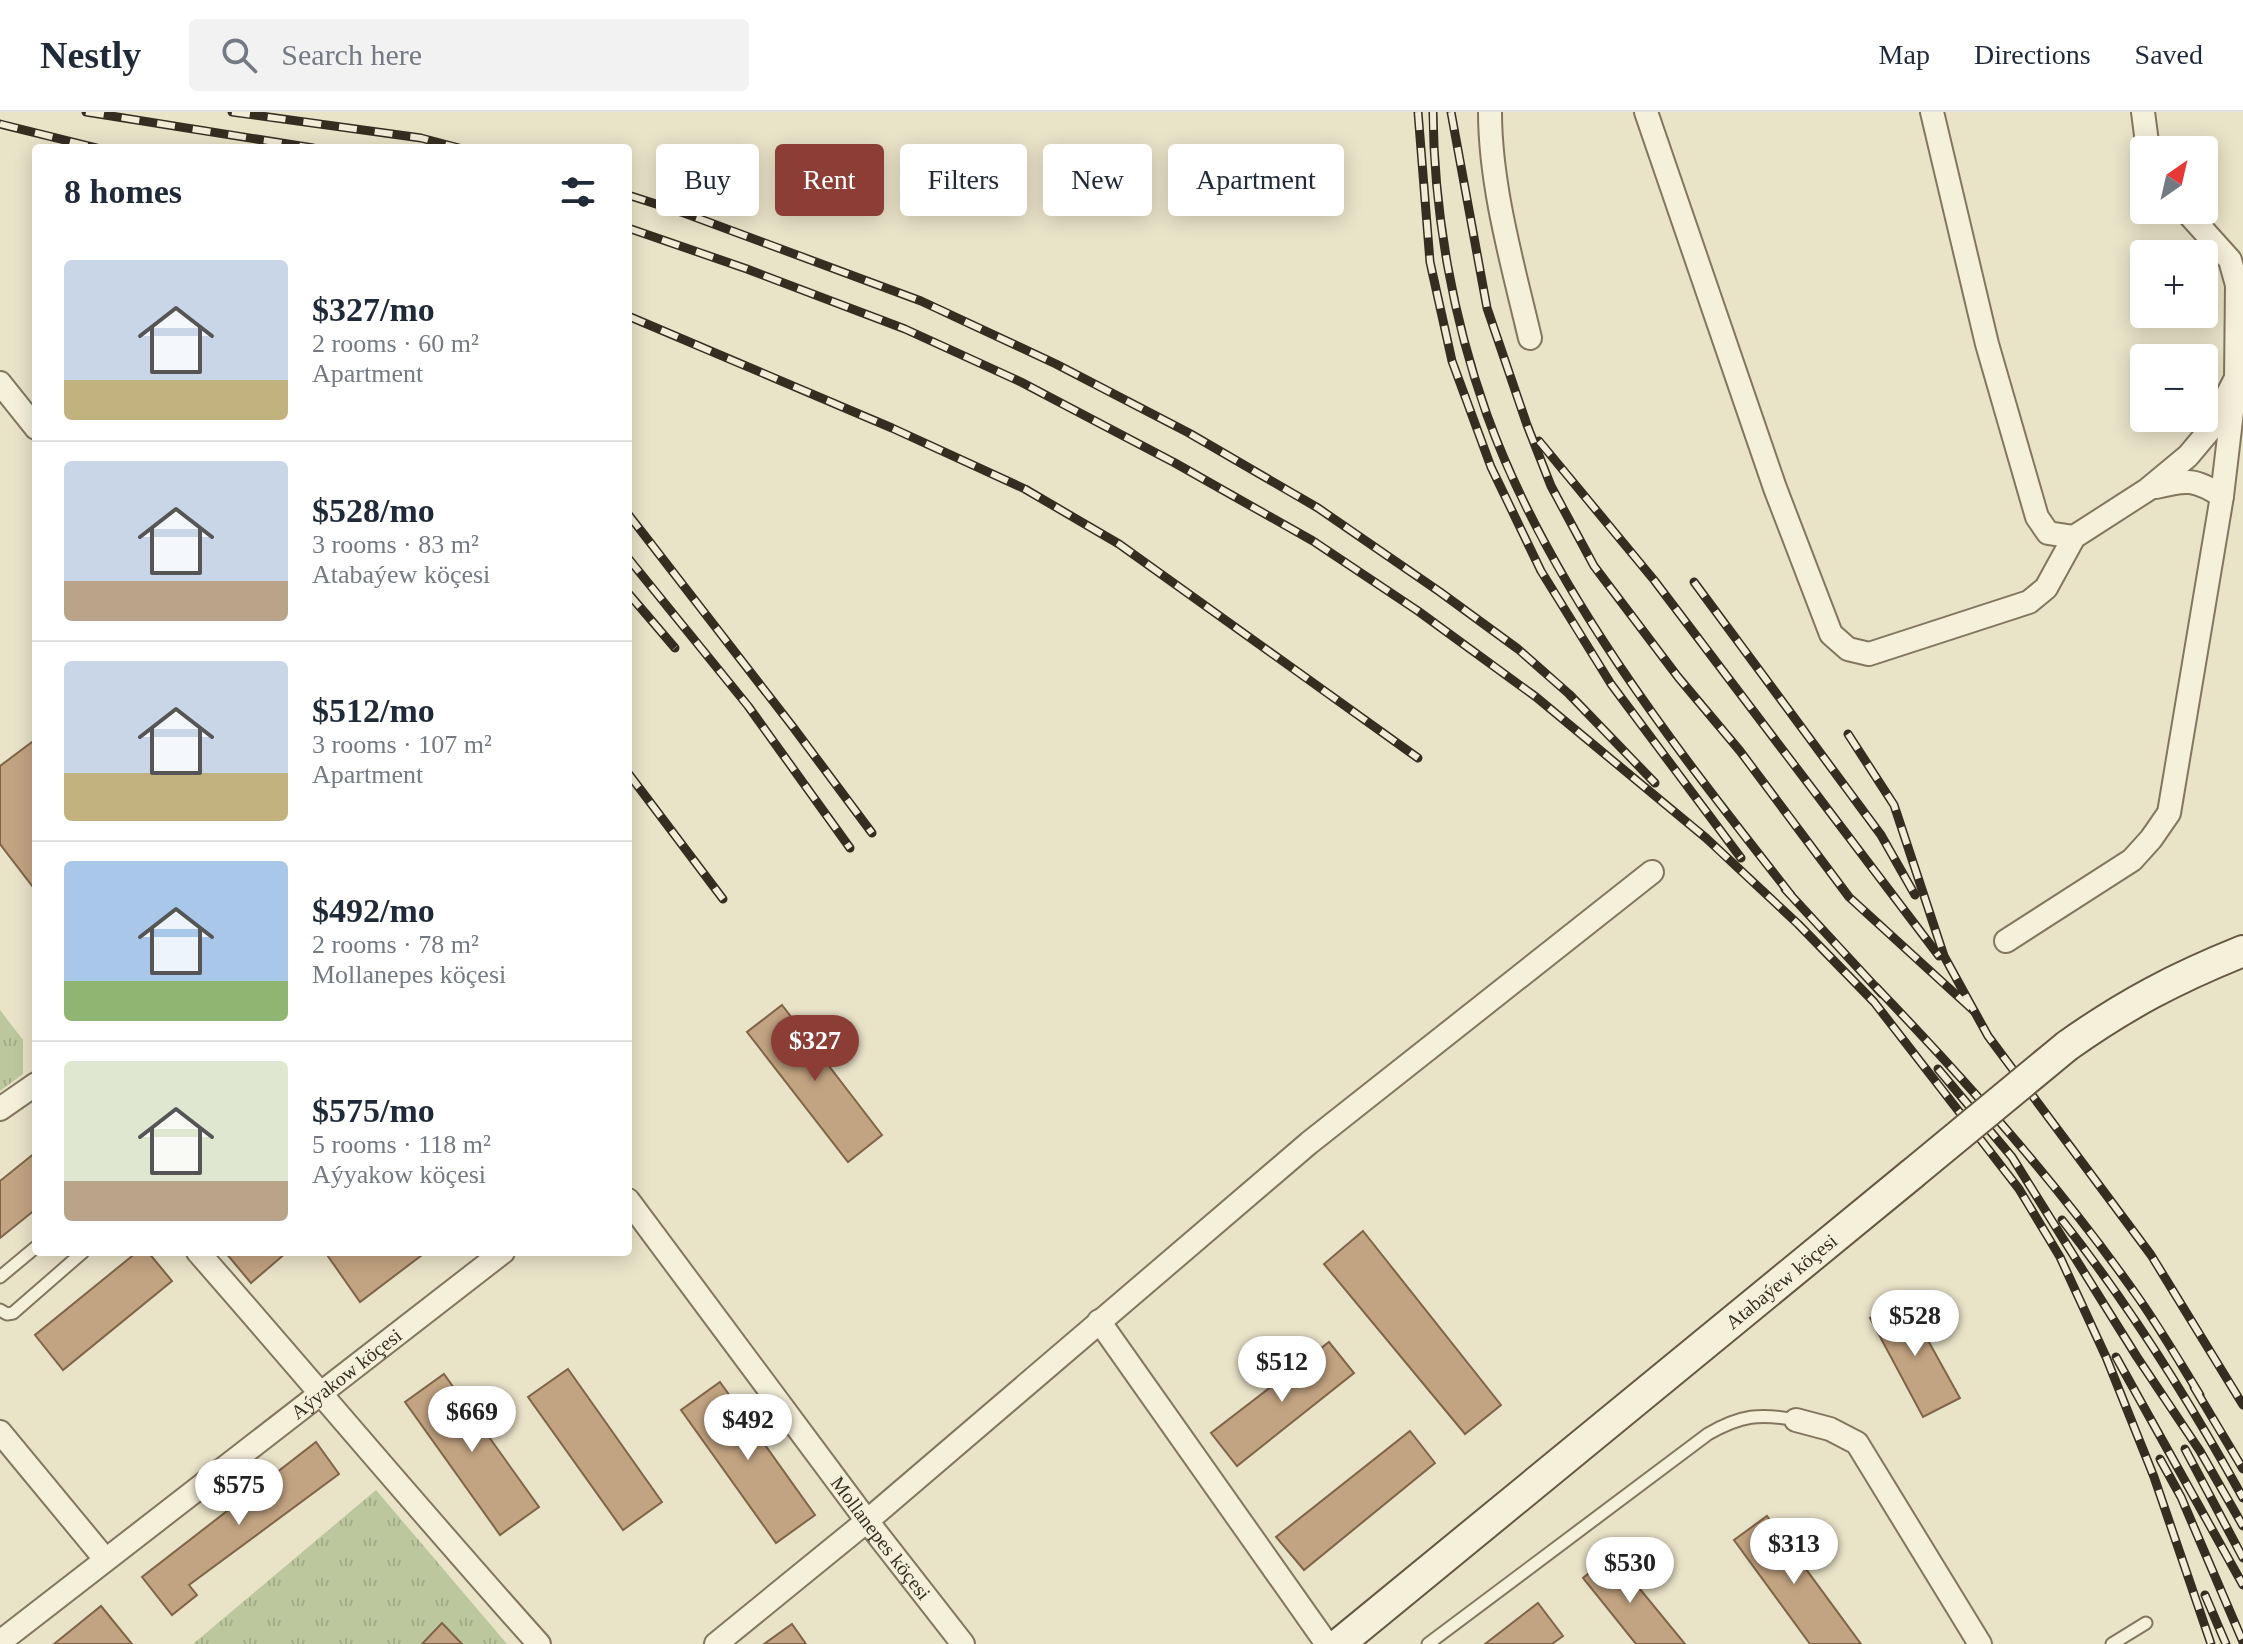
<!DOCTYPE html>
<meta charset="utf-8">
<style>
body{margin:0;font-family:"Times New Roman",serif;background:#f2f2f3;color:#1f2937;height:100vh;display:flex;flex-direction:column;font-size:30px;white-space:nowrap}
*{box-sizing:border-box;margin:0}
p{font-size:26px;color:#747a83}
.icon{flex:none;width:44px;height:44px;fill:none;stroke:currentColor;stroke-width:2;stroke-linecap:round;stroke-linejoin:round}
.map{position:relative;flex:1;overflow:hidden}
.drawer{position:absolute;left:32px;top:32px;width:600px;height:1112px;display:flex;flex-direction:column;background:#fff;border-radius:8px;box-shadow:0 4px 20px #0003}
.drawer>*{flex:none}
.banner{position:absolute;left:656px;top:32px;width:760px;height:72px;display:flex;gap:16px}
.needle{width:52px;rotate:34deg}
.buttons{position:absolute;left:2130px;top:24px;display:grid;gap:16px}
.buttons a{display:grid;place-items:center;width:88px;height:88px;border-radius:8px;background:#fff;box-shadow:0 4px 20px #0003;font-size:40px}
.price{position:absolute;translate:-50% -68px;padding:0 18px;border-radius:28px;background:#fff;color:#222;font-size:26px;line-height:52px;filter:drop-shadow(0 2px 4px #0008)}
.price::after{content:'';position:absolute;left:50%;top:48px;width:24px;height:18px;margin-left:-12px;background:inherit;clip-path:polygon(0 0,100% 0,50% 100%)}
.price.on{background:#8c3e36;color:#fff}
ul{padding:0;list-style:none}
li{display:flex;align-items:center;gap:24px;height:200px;padding:0 32px}
li+li{border-top:2px solid #e0e1e3}
li span{display:grid;place-items:center;flex:none;width:224px;height:160px;border-radius:8px;color:#555}
li>.icon{margin-inline-start:auto}
span .icon{width:96px;height:96px;fill:#fffc;stroke-width:1}
li b{font-size:34px}
h2{display:flex;justify-content:space-between;align-items:center;height:96px;padding:0 32px;font-size:34px}
.chip{padding:0 28px;border-radius:8px;background:#fff;box-shadow:0 4px 20px #0003;font-size:28px;line-height:72px}
.chip.on{background:#8c3e36;color:#fff}
header{display:flex;align-items:center;gap:48px;box-sizing:border-box;height:112px;padding:0 40px;background:#fff;border-bottom:2px solid #e0e1e3}
header strong{font-size:38px}
nav{display:flex;gap:44px;margin-inline-start:auto;font-size:28px}
.search{width:560px;height:72px;background:#f2f2f3;display:flex;align-items:center;gap:20px;box-sizing:border-box;padding:0 28px;border-radius:8px;color:#747a83;font-size:30px}
.map>svg:first-child{display:block}
.park{fill:url(#park-tufts)}
.building{fill:#c3a482;stroke:#806448;stroke-width:2}
.lines{fill:none;stroke-linecap:round;stroke-linejoin:round}
.service-casing{stroke:#83765f;stroke-width:15}
.minor-casing{stroke:#83765f;stroke-width:26}
.secondary-casing{stroke:#655742;stroke-width:34}
.service{stroke:#f5f0da;stroke-width:11}
.minor{stroke:#f5f0da;stroke-width:22}
.secondary{stroke:#f5f0da;stroke-width:30}
.rail-casing{stroke:#362d21;stroke-width:9}
.rail{stroke:#f2edd7;stroke-width:6;stroke-dasharray:18;stroke-linecap:butt}
.secondary-bridge-casing{stroke:#655742;stroke-width:34;stroke-linecap:butt}
.secondary-bridge{stroke:#f5f0da;stroke-width:30}
.labels{text-anchor:middle;dominant-baseline:central;stroke-width:6;stroke-linejoin:round;paint-order:stroke}
.street-label{font-size:20px;fill:#362d21;stroke:#f2edd7}
</style>
<header>
<strong>Nestly</strong>
<div class="search"><svg class="icon" aria-label="search" viewBox="0 0 24 24"><circle cx="10" cy="10" r="6"/><path d="M15 15l6 6"/></svg>Search here</div>
<nav><a>Map</a><a>Directions</a><a>Saved</a></nav>
</header>
<div class="map">
<svg width="2243" height="1532" viewBox="0 0 2243 1532">
<defs>
<pattern id="park-tufts" width="24" height="20" patternUnits="userSpaceOnUse" patternTransform="scale(2)"><rect width="24" height="20" fill="#bdc79d"/><path d="M3 7l-1-3M5 7V3M7 7l1-3M15 17l-1-3M17 17v-4M19 17l1-3" fill="none" stroke="#a3ab87"/></pattern>
</defs>
<rect width="100%" height="100%" fill="#e9e3c8"/>
<g class="park">
<polygon points="0,898 23,928 23,962 0,979"/>
<polygon points="376,1378 507,1532 193,1532"/>
</g>
<g class="building">
<polygon points="36,627 36,779 0,732 0,654"/>
<polygon points="782,893 882,1023 848,1050 747,920"/>
<polygon points="36,1040 36,1097 0,1126 0,1069"/>
<polygon points="1363,1119 1501,1293 1465,1322 1324,1152"/>
<polygon points="137,1140 148,1140 172,1169 63,1258 35,1223"/>
<polygon points="225,1140 287,1140 251,1171"/>
<polygon points="325,1140 426,1140 360,1190"/>
<polygon points="1905,1187 1960,1286 1923,1305 1870,1206"/>
<polygon points="1329,1230 1354,1261 1237,1354 1211,1321"/>
<polygon points="568,1257 662,1390 623,1418 528,1285"/>
<polygon points="444,1262 539,1395 500,1423 405,1290"/>
<polygon points="720,1270 815,1403 776,1431 681,1298"/>
<polygon points="1410,1319 1435,1351 1304,1458 1276,1425"/>
<polygon points="316,1330 339,1362 189,1473 197,1483 172,1503 142,1465"/>
<polygon points="1767,1404 1861,1532 1810,1532 1734,1428"/>
<polygon points="1612,1443 1685,1532 1636,1532 1583,1466"/>
<polygon points="1538,1491 1563,1524 1552,1532 1485,1532"/>
<polygon points="101,1494 132,1532 54,1532"/>
<polygon points="442,1511 462,1532 422,1532"/>
<polygon points="792,1512 806,1532 764,1532"/>
</g>
<g class="lines">
<defs>
<g id="service">
<polyline points="0,1165 36,1135"/>
<polyline points="0,1198 7,1202 13,1201 83,1140"/>
<path d="M1428,1532L1708,1322C1741,1303 1760,1301 1796,1308"/>
<polyline points="2112,1532 2146,1511"/>
</g>
<g id="minor">
<path d="M1490,0C1490,74 1513,154 1530,226"/>
<polyline points="1646,0 1775,376 1831,522 1848,537 1869,542 2029,490 2046,476 2074,425 2147,378 2188,344 2209,319 2236,266 2243,263"/>
<polyline points="1932,0 1987,232 2037,405 2048,421 2074,425"/>
<polyline points="2143,0 2148,38"/>
<polyline points="0,271 36,316"/>
<path d="M2156,375C2187,367 2195,367 2222,384"/>
<polyline points="2006,829 2132,748 2151,727 2169,701 2222,384 2236,266 2237,173 2230,148 2185,98"/>
<polyline points="0,997 36,972"/>
<path id="s1" d="M628,1088L867,1409L963,1532"/>
<path d="M198,1140C312,1270 423,1403 539,1532"/>
<polyline points="1099,1209 1327,1532"/>
<polyline points="1796,1308 1830,1317 1857,1331 1980,1532"/>
<polyline points="0,1320 105,1447"/>
<path id="s2" d="M0,1530L503,1140"/>
<polyline points="716,1532 867,1409 1309,1031 1652,760"/>
</g>
<g id="secondary">
<path d="M2067,934C2126,892 2176,866 2243,839"/>
<path id="s3" d="M1339,1532L1912,1062"/>
</g>
</defs>
<use href="#service" class="service-casing"/>
<use href="#minor" class="minor-casing"/>
<use href="#secondary" class="secondary-casing"/>
<use href="#service" class="service"/>
<use href="#minor" class="minor"/>
<use href="#secondary" class="secondary"/>
<defs>
<g id="rail">
<polyline points="86,0 313,36"/>
<polyline points="232,0 421,26 459,36"/>
<polyline points="1418,0 1430,150 1452,249 1491,355 1541,459 1611,572 1741,746"/>
<path d="M1433,0C1434,102 1453,207 1487,303C1550,478 1677,638 1791,783"/>
<polyline points="1451,0 1487,196 1527,313 1551,374 1594,454 1678,565 1740,639 1849,785 1974,899"/>
<polyline points="0,12 97,36"/>
<polyline points="628,83 684,101 921,189 1056,252 1189,321 1318,396 1440,480 1518,537 1569,582 1655,671"/>
<polyline points="628,116 747,157 905,217 1021,270 1175,351 1313,429 1418,499 1536,585 1706,726 1798,812 1874,890 2019,1077 2060,1145 2106,1245 2154,1365 2211,1532"/>
<polyline points="628,204 892,316 1025,377 1119,432 1418,646"/>
<polyline points="1539,329 1654,468 1939,844"/>
<polyline points="628,402 793,615 872,721"/>
<polyline points="628,446 748,594 850,736"/>
<polyline points="1694,470 1881,723 1915,783"/>
<polyline points="628,481 675,536"/>
<polyline points="1848,622 1894,693 1944,844 1988,924 2151,1143 2243,1293"/>
<polyline points="628,661 723,787"/>
<polyline points="1785,777 1882,882"/>
<path d="M1876,875C1969,972 2057,1071 2135,1181C2158,1213 2179,1249 2200,1283"/>
<polyline points="1938,957 2012,1045 2137,1245 2200,1339 2243,1414"/>
<path d="M2062,1108C2130,1194 2190,1290 2243,1386"/>
<polyline points="2116,1245 2243,1473"/>
<polyline points="2194,1275 2243,1357"/>
<polyline points="2185,1337 2243,1446"/>
<polyline points="2160,1347 2181,1385 2243,1530"/>
<polyline points="2205,1483 2226,1532"/>
</g>
</defs>
<use href="#rail" class="rail-casing"/>
<use href="#rail" class="rail"/>
<defs>
<polyline id="secondary-bridge" points="1912,1062 2067,934"/>
</defs>
<use href="#secondary-bridge" class="secondary-bridge-casing"/>
<use href="#secondary-bridge" class="secondary-bridge"/>
</g>
<g class="labels">
<g class="street-label">
<text stroke="none"><textPath href="#s3" startOffset="572">Atabaýew köçesi</textPath></text>
<text stroke="none"><textPath href="#s2" startOffset="438">Aýyakow köçesi</textPath></text>
<text stroke="none"><textPath href="#s1" startOffset="422">Mollanepes köçesi</textPath></text>
</g>
</g>
</svg>
<div class="buttons">
<a><svg class="needle" viewBox="-14 -14 28 28"><path d="M0-13l5 13h-10z" fill="#e53935"/><path d="M0 13l5-13h-10z" fill="#747a83"/></svg></a>
<a>+</a>
<a>−</a>
</div>
<b class="price on" style="left:815px;top:971px">$327</b>
<b class="price" style="left:1915px;top:1246px">$528</b>
<b class="price" style="left:1282px;top:1292px">$512</b>
<b class="price" style="left:472px;top:1342px">$669</b>
<b class="price" style="left:748px;top:1350px">$492</b>
<b class="price" style="left:239px;top:1415px">$575</b>
<b class="price" style="left:1794px;top:1474px">$313</b>
<b class="price" style="left:1630px;top:1493px">$530</b>
<div class="banner">
<a class="chip">Buy</a>
<a class="chip on">Rent</a>
<a class="chip">Filters</a>
<a class="chip">New</a>
<a class="chip">Apartment</a>
</div>
<section class="drawer">
<h2>8 homes<svg class="icon" aria-label="filters" viewBox="0 0 24 24"><path d="M4 7h16M4 17h16"/><circle cx="9" cy="7" r="2"/><circle cx="15" cy="17" r="2"/></svg></h2>
<ul>
<li><span style="background:linear-gradient(#c9d6e8 75%,#c2b280 0)"><svg class="icon" aria-label="home" viewBox="0 0 24 24"><path d="M3 11l9-7 9 7M6 9v11h12V9"/></svg></span><div><b>$327/mo</b><p>2 rooms · 60 m²</p><p>Apartment</p></div></li>
<li><span style="background:linear-gradient(#c9d6e8 75%,#b9a48a 0)"><svg class="icon" aria-label="home" viewBox="0 0 24 24"><path d="M3 11l9-7 9 7M6 9v11h12V9"/></svg></span><div><b>$528/mo</b><p>3 rooms · 83 m²</p><p>Atabaýew köçesi</p></div></li>
<li><span style="background:linear-gradient(#c9d6e8 70%,#c2b280 0)"><svg class="icon" aria-label="home" viewBox="0 0 24 24"><path d="M3 11l9-7 9 7M6 9v11h12V9"/></svg></span><div><b>$512/mo</b><p>3 rooms · 107 m²</p><p>Apartment</p></div></li>
<li><span style="background:linear-gradient(#a9c7e8 75%,#8fb573 0)"><svg class="icon" aria-label="home" viewBox="0 0 24 24"><path d="M3 11l9-7 9 7M6 9v11h12V9"/></svg></span><div><b>$492/mo</b><p>2 rooms · 78 m²</p><p>Mollanepes köçesi</p></div></li>
<li><span style="background:linear-gradient(#dfe7d0 75%,#b9a48a 0)"><svg class="icon" aria-label="home" viewBox="0 0 24 24"><path d="M3 11l9-7 9 7M6 9v11h12V9"/></svg></span><div><b>$575/mo</b><p>5 rooms · 118 m²</p><p>Aýyakow köçesi</p></div></li>
</ul>
</section>
</div>
